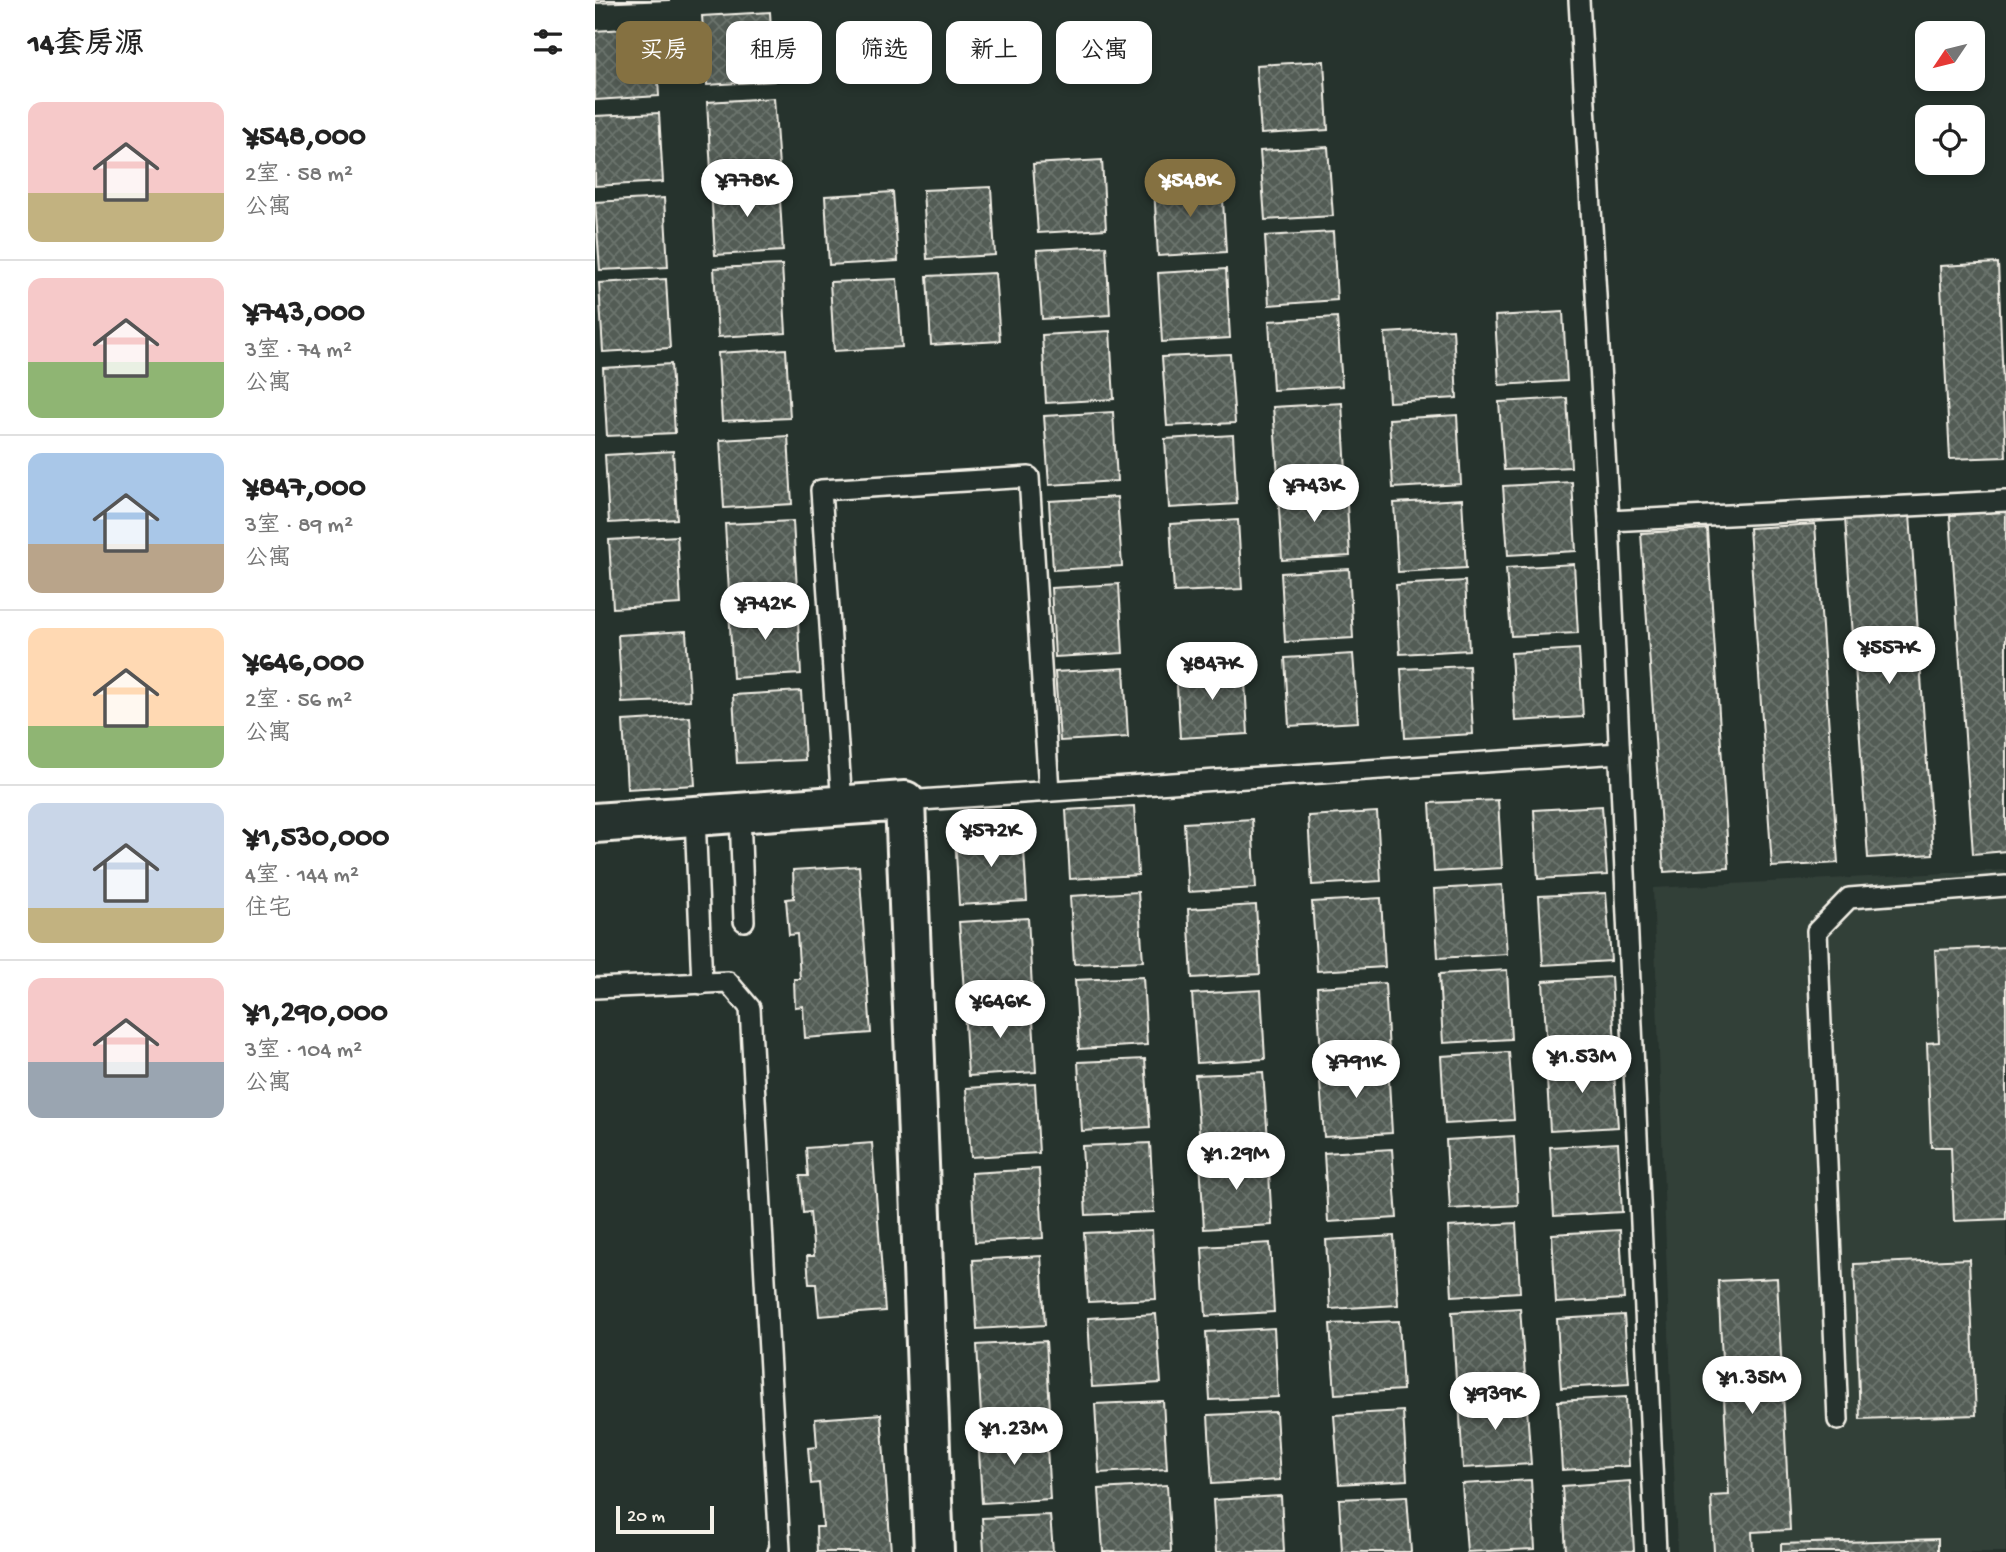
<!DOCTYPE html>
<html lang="zh">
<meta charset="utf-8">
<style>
body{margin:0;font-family:"Gochi Hand","LXGW WenKai TC",sans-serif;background:#f6f6f6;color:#222;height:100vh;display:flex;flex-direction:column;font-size:26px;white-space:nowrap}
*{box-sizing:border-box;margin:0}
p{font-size:23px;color:#767676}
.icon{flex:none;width:38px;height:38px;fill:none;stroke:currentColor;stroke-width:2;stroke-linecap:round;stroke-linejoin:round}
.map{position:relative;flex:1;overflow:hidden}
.sheet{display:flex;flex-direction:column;background:#fff;width:595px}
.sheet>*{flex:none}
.guide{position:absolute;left:21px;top:21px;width:665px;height:63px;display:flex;gap:14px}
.needle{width:46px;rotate:235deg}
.controls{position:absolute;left:1320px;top:21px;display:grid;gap:14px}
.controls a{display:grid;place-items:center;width:70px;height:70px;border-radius:14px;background:#fff;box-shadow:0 4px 10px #0003;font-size:35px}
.scale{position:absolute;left:21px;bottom:18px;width:98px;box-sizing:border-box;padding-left:7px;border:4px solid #f4f1e8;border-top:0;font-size:19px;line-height:24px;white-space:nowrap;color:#f4f1e8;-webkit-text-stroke:5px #26332d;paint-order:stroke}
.price{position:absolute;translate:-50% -60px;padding:0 16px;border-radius:24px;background:#fff;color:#222;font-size:23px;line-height:46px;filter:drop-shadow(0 2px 4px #0008)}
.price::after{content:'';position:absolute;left:50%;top:42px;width:21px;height:16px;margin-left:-10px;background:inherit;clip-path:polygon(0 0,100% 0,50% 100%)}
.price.selected{background:#857141;color:#fff}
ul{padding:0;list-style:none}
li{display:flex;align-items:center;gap:21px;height:175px;padding:0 28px}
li+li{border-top:2px solid #e0e0e0}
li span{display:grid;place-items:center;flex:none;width:196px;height:140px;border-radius:14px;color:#555}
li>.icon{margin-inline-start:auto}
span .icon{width:84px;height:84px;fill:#fffc;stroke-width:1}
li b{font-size:30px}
h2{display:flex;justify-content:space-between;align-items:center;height:84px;padding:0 28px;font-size:30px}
.chip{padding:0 24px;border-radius:14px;background:#fff;box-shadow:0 4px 10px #0003;font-size:24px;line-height:63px}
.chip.selected{background:#857141;color:#fff}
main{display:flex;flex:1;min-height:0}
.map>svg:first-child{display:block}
.built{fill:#333f39}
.building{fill:url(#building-cross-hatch);stroke:#f4f1e8;stroke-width:2}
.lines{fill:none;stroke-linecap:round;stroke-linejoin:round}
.service-casing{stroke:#f4f1e8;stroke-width:24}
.minor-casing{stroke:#f4f1e8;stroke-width:44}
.service{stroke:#26332d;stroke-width:19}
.minor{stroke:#26332d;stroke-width:38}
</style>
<main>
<section class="sheet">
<h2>14套房源<svg class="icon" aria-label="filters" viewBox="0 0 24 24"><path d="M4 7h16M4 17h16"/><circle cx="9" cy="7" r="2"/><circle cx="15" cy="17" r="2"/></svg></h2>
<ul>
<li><span style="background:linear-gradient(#f6c9c9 65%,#c2b280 0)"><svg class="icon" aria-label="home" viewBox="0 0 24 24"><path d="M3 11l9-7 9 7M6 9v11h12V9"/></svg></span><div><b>¥548,000</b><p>2室 · 58 m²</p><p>公寓</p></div></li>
<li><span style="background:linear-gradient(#f6c9c9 60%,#8fb573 0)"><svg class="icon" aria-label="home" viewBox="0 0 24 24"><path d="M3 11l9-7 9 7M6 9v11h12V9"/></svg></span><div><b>¥743,000</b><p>3室 · 74 m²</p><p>公寓</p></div></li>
<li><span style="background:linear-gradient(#a9c7e8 65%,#b9a48a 0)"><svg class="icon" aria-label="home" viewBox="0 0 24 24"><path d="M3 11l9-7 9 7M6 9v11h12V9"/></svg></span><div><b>¥847,000</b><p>3室 · 89 m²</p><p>公寓</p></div></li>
<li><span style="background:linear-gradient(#ffd9b3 70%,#8fb573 0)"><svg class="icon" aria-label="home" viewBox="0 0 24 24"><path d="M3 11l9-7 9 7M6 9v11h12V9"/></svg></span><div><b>¥646,000</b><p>2室 · 56 m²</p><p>公寓</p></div></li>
<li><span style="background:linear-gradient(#c9d6e8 75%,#c2b280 0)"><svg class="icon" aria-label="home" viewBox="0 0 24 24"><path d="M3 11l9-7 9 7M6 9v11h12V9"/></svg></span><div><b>¥1,530,000</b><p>4室 · 144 m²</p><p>住宅</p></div></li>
<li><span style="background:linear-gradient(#f6c9c9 60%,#9aa5b1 0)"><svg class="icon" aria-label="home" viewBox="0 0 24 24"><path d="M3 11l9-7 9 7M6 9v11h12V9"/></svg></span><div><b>¥1,290,000</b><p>3室 · 104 m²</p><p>公寓</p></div></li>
</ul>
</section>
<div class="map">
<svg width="1411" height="1552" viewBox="0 0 1411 1552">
<defs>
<pattern id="building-cross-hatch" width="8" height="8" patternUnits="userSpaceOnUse" patternTransform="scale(1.75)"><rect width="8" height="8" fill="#525c55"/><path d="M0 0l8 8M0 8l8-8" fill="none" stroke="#6c746d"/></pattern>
</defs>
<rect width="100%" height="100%" fill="#26332d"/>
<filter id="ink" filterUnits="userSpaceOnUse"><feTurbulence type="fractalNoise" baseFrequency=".0143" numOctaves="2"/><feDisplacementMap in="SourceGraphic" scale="14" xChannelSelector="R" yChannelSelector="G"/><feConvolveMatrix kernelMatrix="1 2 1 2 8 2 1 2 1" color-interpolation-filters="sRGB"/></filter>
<g filter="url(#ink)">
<polygon class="built" points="1411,870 1411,1552 1082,1552 1058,888"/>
<g class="building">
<polygon points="0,0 75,0 0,3"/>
<polygon points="175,12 179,81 112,85 107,16"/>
<polygon points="60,27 64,96 0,100 0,31"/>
<polygon points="729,61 733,130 666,134 661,65"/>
<polygon points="179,98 184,167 116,171 112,102"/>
<polygon points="64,113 68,182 0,186 0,116"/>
<polygon points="733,147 738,216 670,220 665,151"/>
<polygon points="507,160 511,229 443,233 438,164"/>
<polygon points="184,183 188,251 120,255 116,187"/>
<polygon points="627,183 631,252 563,256 559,187"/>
<polygon points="396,187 400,255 332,259 328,190"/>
<polygon points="298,192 303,261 234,265 230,196"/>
<polygon points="69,198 73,267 5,270 0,202"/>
<polygon points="738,232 742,300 674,305 670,236"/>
<polygon points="511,246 515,315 447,319 442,250"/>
<polygon points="1403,263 1411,457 1355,459 1345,266"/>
<polygon points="187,265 191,333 123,337 119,268"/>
<polygon points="631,269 635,338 567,342 563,273"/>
<polygon points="400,273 405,341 336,345 332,276"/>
<polygon points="71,279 75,348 8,352 4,283"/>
<polygon points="302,279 307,347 239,351 235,282"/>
<polygon points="968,312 972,381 904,385 900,316"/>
<polygon points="742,317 747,386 678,390 674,321"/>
<polygon points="858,329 862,398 794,402 790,333"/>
<polygon points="515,331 519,399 451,403 447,335"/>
<polygon points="191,349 195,418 127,421 123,353"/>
<polygon points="635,354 640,423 572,426 567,357"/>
<polygon points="76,364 80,433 12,436 8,368"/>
<polygon points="972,398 976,467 909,470 904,402"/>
<polygon points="747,403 751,472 683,476 678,407"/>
<polygon points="518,412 522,481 454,485 449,416"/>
<polygon points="862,415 866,484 798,488 794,419"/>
<polygon points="638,435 642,504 574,508 570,439"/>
<polygon points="193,436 197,504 129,508 125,440"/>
<polygon points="78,451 82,519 14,523 10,455"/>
<polygon points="977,482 981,551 913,555 908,486"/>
<polygon points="751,488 755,556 687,560 683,491"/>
<polygon points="522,497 527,566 458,570 454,501"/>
<polygon points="867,499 871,568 803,572 799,503"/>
<polygon points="1411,511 1411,851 1378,854 1355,515"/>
<polygon points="1315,514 1338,854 1273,858 1250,518"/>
<polygon points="643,520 647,589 579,592 575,524"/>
<polygon points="198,521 202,589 134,593 130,524"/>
<polygon points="1220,524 1243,863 1177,867 1154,528"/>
<polygon points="1112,529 1134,868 1069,872 1046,533"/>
<polygon points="82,536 86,604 18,608 14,540"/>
<polygon points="979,564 983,633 916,636 911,568"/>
<polygon points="754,569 758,638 690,642 686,573"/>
<polygon points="870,581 874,650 805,654 801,585"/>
<polygon points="524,584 528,653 460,657 456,588"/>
<polygon points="202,605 206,674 138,678 134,609"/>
<polygon points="91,631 95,700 27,703 23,635"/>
<polygon points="984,649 988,717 920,721 916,653"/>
<polygon points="758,654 763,722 694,726 690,658"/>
<polygon points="649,665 653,734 585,738 581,669"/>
<polygon points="874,666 878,734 810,738 806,669"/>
<polygon points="529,668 533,737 465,741 460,672"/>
<polygon points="206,691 210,760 142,763 138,695"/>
<polygon points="95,717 100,785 32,789 28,721"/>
<polygon points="903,800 907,868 839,872 835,803"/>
<polygon points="539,806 543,875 475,879 471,810"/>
<polygon points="1007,806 1012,875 943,879 939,810"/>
<polygon points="782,812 786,881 717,885 713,816"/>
<polygon points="657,819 661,888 593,892 589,823"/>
<polygon points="428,833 432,901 364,905 360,836"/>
<polygon points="264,866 276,1033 210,1038 208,1006 200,1007 199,979 205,979 202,934 194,935 191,899 199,898 198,870"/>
<polygon points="907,885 912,954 843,958 839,889"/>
<polygon points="543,892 548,961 479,964 475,896"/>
<polygon points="1011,893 1016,961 948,965 944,896"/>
<polygon points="786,898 790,967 722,971 717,902"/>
<polygon points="661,905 665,974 597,978 593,909"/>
<polygon points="433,918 437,987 369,991 364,922"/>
<polygon points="1411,947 1411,1219 1359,1221 1356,1147 1336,1147 1332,1043 1344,1042 1340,950"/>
<polygon points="912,970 916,1039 848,1043 844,974"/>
<polygon points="548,977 552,1045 484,1049 480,980"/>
<polygon points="1016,977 1020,1046 952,1050 948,981"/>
<polygon points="790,983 794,1052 726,1055 722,987"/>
<polygon points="666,990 670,1059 602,1063 597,994"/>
<polygon points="437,1003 441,1072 373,1076 369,1007"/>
<polygon points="914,1052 919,1120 850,1124 846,1056"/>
<polygon points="550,1059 555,1127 487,1131 483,1062"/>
<polygon points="1018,1059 1023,1127 955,1131 951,1062"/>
<polygon points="793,1064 797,1133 729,1137 724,1068"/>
<polygon points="668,1072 673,1140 605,1144 600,1075"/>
<polygon points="440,1084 444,1153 376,1157 371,1088"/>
<polygon points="919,1136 923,1205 855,1209 851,1140"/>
<polygon points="277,1143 290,1311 224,1316 221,1284 214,1284 212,1256 219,1256 215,1212 208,1213 205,1176 213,1176 211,1148"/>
<polygon points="555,1143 559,1212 491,1215 487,1146"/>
<polygon points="1023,1143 1027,1212 959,1216 955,1147"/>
<polygon points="797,1149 802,1218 733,1222 729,1153"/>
<polygon points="673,1156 677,1225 609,1229 605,1160"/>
<polygon points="444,1169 448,1238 380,1242 376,1173"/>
<polygon points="921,1223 925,1292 857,1296 853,1227"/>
<polygon points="557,1230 561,1299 493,1302 489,1233"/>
<polygon points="1025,1230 1029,1299 961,1303 957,1234"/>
<polygon points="799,1236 803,1305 735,1309 731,1240"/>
<polygon points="675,1243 679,1312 611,1316 607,1247"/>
<polygon points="446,1256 450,1325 382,1329 378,1260"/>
<polygon points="1374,1259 1381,1415 1265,1419 1259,1264"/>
<polygon points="1182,1278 1195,1530 1157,1532 1158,1552 1119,1552 1116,1496 1134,1495 1123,1281"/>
<polygon points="925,1308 930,1376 861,1380 857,1312"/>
<polygon points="561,1314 566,1383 497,1387 493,1318"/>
<polygon points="1029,1315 1034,1384 966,1388 962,1319"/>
<polygon points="804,1321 808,1390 740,1394 735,1324"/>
<polygon points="679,1328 683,1397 615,1400 611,1332"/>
<polygon points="451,1341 455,1410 386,1414 382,1345"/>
<polygon points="931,1395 936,1464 868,1468 864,1400"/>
<polygon points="1031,1397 1034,1466 967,1470 963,1401"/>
<polygon points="568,1401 572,1469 504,1473 500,1404"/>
<polygon points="808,1411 812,1480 744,1484 739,1415"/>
<polygon points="681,1412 685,1480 617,1484 613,1415"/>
<polygon points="286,1414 296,1552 222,1552 221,1527 228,1527 224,1483 216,1484 213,1448 222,1447 220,1419"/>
<polygon points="451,1430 455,1499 387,1503 383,1434"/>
<polygon points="936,1480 940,1549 872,1552 867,1484"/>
<polygon points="1035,1481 1039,1551 971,1552 967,1486"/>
<polygon points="572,1485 576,1552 508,1552 504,1489"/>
<polygon points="686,1496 689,1552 621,1552 618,1500"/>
<polygon points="812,1496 816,1552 747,1552 744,1499"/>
<polygon points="455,1515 458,1552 389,1552 387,1518"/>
<polygon points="1343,1539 1343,1552 1186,1552 1186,1544"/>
</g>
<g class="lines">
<defs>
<g id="service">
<polyline points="984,0 1014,521 1061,1552"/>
<polyline points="1014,521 1411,501"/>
<polyline points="310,801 1025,753"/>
<polyline points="247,806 226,490 434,477 454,791"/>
<polyline points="145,813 149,921"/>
<polyline points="100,816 107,984"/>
<polyline points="0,988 133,982 155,1008 185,1550 183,1552"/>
<polyline points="1243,1420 1222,931 1254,898 1411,886"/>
</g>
<polyline id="minor" points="0,823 310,801 339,1552"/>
</defs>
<use href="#service" class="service-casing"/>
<use href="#minor" class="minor-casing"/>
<use href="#service" class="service"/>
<use href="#minor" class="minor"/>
</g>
</g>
</svg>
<div class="controls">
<a><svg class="needle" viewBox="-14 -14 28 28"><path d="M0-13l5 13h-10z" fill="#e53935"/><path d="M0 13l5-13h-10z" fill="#767676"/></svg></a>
<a><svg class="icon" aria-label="locate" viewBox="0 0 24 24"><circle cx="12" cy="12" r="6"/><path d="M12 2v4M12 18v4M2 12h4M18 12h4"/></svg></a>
</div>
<div class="scale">20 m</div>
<b class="price" style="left:152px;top:219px">¥778K</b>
<b class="price selected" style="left:595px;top:219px">¥548K</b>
<b class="price" style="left:719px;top:524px">¥743K</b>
<b class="price" style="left:170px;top:642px">¥742K</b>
<b class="price" style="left:1294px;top:686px">¥557K</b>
<b class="price" style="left:617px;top:702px">¥847K</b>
<b class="price" style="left:396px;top:869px">¥572K</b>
<b class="price" style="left:405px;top:1040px">¥646K</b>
<b class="price" style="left:987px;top:1095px">¥1.53M</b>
<b class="price" style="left:761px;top:1100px">¥791K</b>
<b class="price" style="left:641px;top:1192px">¥1.29M</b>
<b class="price" style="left:1157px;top:1416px">¥1.35M</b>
<b class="price" style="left:900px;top:1432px">¥939K</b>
<b class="price" style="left:419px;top:1467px">¥1.23M</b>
<div class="guide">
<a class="chip selected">买房</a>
<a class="chip">租房</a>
<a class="chip">筛选</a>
<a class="chip">新上</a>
<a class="chip">公寓</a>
</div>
</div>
</main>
